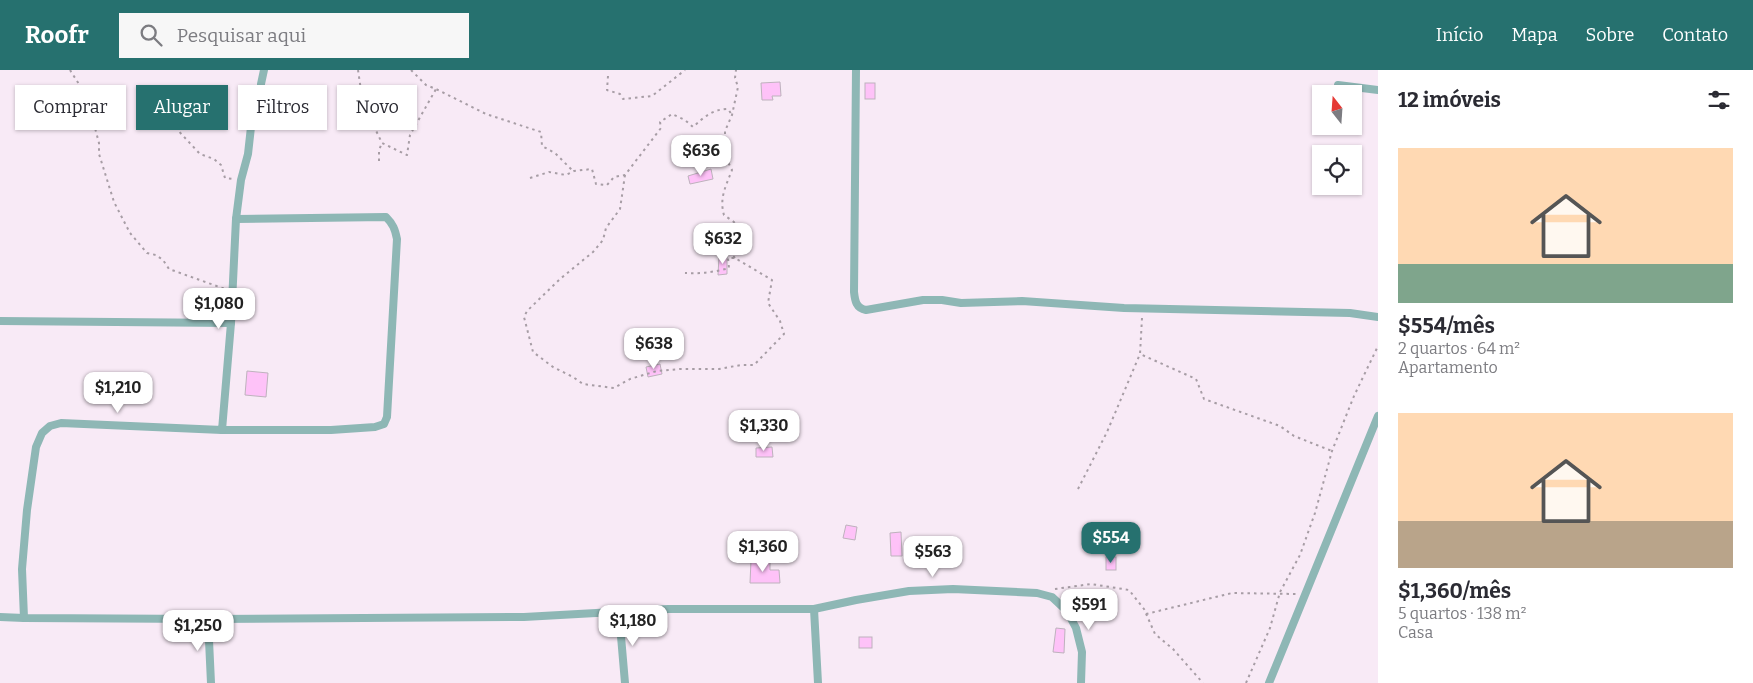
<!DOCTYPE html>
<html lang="pt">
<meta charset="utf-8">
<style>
body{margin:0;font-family:Bitter,serif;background:#f7f7f7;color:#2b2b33;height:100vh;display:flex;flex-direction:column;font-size:19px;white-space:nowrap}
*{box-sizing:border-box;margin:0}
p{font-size:16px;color:#7c7c81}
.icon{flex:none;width:28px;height:28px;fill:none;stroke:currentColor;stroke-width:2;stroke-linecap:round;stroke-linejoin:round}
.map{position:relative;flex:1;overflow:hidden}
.sheet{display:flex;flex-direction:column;background:#fff;width:375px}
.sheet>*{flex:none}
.top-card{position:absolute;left:15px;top:15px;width:475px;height:45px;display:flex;gap:10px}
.needle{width:32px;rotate:343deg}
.tools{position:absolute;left:1312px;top:15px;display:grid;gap:10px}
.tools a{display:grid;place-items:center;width:50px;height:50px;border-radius:0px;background:#fff;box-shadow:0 1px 4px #0004;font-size:25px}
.price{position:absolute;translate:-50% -42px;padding:0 11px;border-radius:10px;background:#fff;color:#222;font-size:16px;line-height:32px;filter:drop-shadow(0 1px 2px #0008)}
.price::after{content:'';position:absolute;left:50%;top:30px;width:15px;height:11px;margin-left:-8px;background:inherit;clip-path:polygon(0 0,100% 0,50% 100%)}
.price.selected{background:#26716f;color:#fff}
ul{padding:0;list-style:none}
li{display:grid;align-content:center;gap:10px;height:265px;padding:0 20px}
li span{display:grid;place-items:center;height:155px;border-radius:0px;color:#555}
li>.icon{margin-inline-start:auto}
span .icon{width:90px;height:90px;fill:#fffc;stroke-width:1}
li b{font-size:21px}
h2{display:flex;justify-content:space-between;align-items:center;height:60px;padding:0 20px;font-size:21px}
.chip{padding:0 18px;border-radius:0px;background:#fff;box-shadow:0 1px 4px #0004;font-size:18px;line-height:45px}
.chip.selected{background:#26716f;color:#fff}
header{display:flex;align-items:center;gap:30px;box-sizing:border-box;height:70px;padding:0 25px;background:#26716f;color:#fff}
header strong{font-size:24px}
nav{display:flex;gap:28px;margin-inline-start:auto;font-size:18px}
.search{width:350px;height:45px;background:#f7f7f7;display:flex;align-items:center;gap:12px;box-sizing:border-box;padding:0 18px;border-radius:0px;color:#7c7c81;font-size:19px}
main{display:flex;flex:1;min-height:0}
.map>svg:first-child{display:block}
.building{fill:#fec2f8;stroke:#beb2bd}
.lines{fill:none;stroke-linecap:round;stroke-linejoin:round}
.path{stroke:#a79da5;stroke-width:2;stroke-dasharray:2.5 4;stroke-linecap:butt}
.minor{stroke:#8eb7b5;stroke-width:8}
</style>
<header>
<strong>Roofr</strong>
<div class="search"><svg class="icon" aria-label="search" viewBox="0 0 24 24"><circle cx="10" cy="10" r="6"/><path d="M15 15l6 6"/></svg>Pesquisar aqui</div>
<nav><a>Início</a><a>Mapa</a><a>Sobre</a><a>Contato</a></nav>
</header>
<main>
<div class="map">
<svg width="1378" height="613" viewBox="0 0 1378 613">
<rect width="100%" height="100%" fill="#f8eaf6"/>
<g class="building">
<polygon points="780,12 781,26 772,26 773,30 762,30 761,13"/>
<rect x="865" y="13" width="10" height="16"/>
<polygon points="711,99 713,109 690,114 688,106"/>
<polygon points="719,186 727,186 727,204 718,205"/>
<polygon points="660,294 662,304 648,307 646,297"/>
<polygon points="247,301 268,303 266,327 245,325"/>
<polygon points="772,377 773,387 756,387 756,378"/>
<polygon points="846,455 857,457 855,470 843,468"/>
<polygon points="901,462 902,486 891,486 890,463"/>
<rect x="1106" y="487" width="10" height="13"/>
<polygon points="751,490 770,490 770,500 779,500 780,513 750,513"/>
<polygon points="1056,558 1065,559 1064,583 1053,582"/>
<rect x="859" y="567" width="13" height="11"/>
</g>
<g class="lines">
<g class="path">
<polyline points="70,0 84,22 88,32 99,73 99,84 114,132 130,163 147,183 156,185 163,190 169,199 225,219"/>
<polyline points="358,0 363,34 382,73 407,85 410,65 436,19"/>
<polyline points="411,0 426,15 436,19 486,44 541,62 542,76 555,83 573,101"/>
<polyline points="608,6 607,20 620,24 623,29 652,26 685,0"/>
<polyline points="152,29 159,40 159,46 172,54 200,84 214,89 221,95 225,108 234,109"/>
<polyline points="379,91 379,80 382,73"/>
<path d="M625,105L620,139L606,158L603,170L593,182L560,209L527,241L524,247L533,282L553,297L573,307L583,314L614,318L630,309L657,301L680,299H719L741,295H754L784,264L780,251L768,233L772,210L735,188H728L729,198C715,202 700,204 685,203"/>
<path d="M530,108L549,102L566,105L574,101L592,99L596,114L607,115L614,107L625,105L661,58L660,52L672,44L685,50L693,57C704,47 713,39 728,39L732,45"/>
<path d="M735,188L733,186L734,174L740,164L734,152L724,145C719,128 726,116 732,100L725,86V61L732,45L738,17L735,8L736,0"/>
<polyline points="1142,248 1140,284 1196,309 1204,329 1280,356 1294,366 1332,381"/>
<polyline points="1078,419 1107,362 1140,284"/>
<polyline points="1055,519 1091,514 1129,520 1144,539 1155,564 1173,579 1203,613"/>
<polyline points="1146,544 1232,523 1296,524"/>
<polyline points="1246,613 1270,558 1280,522 1300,485 1315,443 1332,381 1354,326 1378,276"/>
</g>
<g class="minor">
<path d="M856,0L854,222C855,231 856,238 866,240L923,230H942L961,233L1022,231L1124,238L1350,243L1378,247"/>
<polyline points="1338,15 1378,20"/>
<polyline points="0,251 231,253"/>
<path d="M222,360H331L375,357L384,354L387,347L397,169C395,159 393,154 386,147L236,149"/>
<polyline points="814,539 856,530 909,521 953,519 1037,523 1052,527 1067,541 1076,558 1082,582 1081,613"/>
<polyline points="619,543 625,613"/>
<polyline points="0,547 24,548"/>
<polyline points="208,549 524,547 668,539 814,539 818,613"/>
<polyline points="211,613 208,549 24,548 22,499 27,440 36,377 42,363 50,356 61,353 222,360 231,253 236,149 241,110 248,84 251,57 261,25 261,14 264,0"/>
<polyline points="1269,613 1378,346"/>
</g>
</g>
</svg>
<div class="tools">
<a><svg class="needle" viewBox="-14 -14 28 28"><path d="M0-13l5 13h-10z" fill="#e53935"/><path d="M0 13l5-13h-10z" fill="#7c7c81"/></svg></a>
<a><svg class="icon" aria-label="locate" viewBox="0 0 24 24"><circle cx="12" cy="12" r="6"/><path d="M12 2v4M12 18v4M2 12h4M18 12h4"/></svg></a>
</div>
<b class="price" style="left:701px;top:107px">$636</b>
<b class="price" style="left:723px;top:195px">$632</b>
<b class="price" style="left:219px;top:260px">$1,080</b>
<b class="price" style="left:654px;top:300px">$638</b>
<b class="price" style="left:118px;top:344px">$1,210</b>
<b class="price" style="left:764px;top:382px">$1,330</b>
<b class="price selected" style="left:1111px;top:494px">$554</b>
<b class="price" style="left:763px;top:503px">$1,360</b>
<b class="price" style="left:933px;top:508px">$563</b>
<b class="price" style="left:1089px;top:561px">$591</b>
<b class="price" style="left:633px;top:577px">$1,180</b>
<b class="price" style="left:198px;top:582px">$1,250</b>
<div class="top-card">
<a class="chip">Comprar</a>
<a class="chip selected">Alugar</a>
<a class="chip">Filtros</a>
<a class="chip">Novo</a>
</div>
</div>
<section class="sheet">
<h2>12 imóveis<svg class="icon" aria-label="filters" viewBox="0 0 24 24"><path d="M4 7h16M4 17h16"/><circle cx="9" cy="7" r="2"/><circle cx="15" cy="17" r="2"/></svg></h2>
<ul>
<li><span style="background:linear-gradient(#ffd9b3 75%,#7fa58c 0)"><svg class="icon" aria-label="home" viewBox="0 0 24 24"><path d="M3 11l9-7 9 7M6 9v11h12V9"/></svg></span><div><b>$554/mês</b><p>2 quartos · 64 m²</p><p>Apartamento</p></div></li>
<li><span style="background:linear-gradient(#ffd9b3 70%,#b9a48a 0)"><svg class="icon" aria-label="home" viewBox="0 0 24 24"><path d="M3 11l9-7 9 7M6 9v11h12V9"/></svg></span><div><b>$1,360/mês</b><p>5 quartos · 138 m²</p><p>Casa</p></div></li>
</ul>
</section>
</main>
